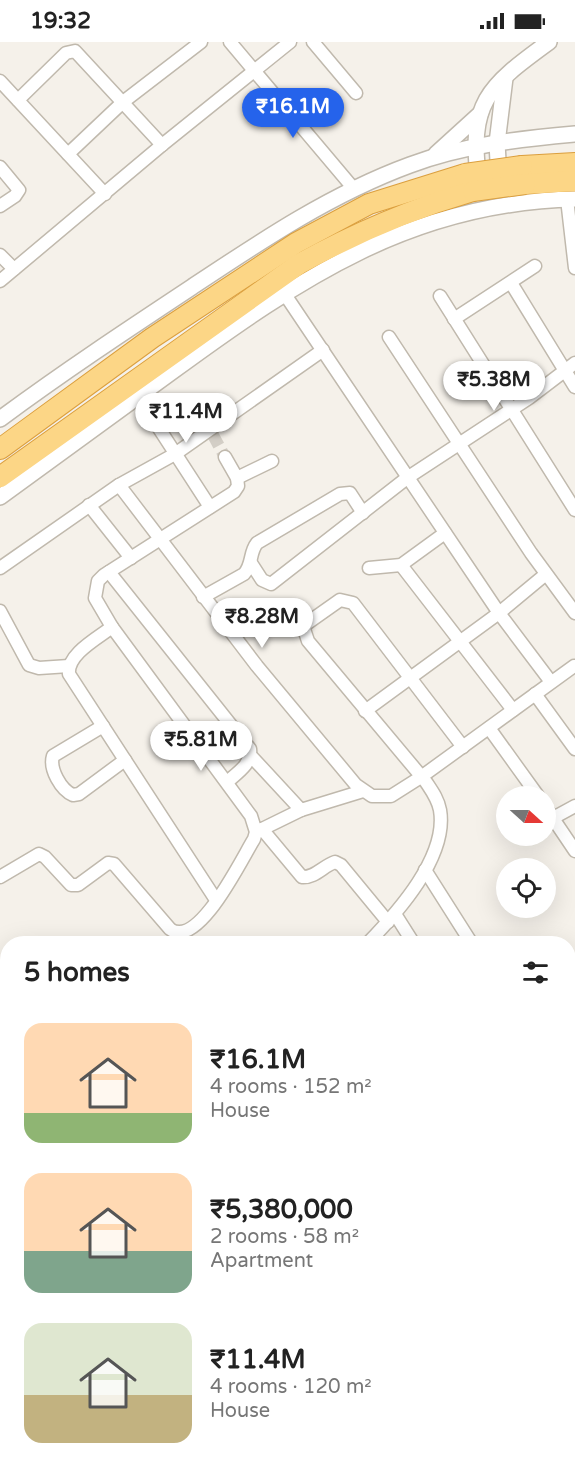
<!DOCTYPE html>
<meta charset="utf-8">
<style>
body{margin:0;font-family:"Varela Round",sans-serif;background:#f6f6f6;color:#222;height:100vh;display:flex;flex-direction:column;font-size:22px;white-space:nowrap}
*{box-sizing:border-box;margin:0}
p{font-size:20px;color:#767676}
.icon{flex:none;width:33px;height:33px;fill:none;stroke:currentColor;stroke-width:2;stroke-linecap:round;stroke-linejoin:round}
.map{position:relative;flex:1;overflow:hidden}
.side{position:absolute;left:0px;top:894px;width:576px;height:536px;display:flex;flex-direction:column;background:#fff;border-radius:24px 24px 0 0;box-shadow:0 6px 24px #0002}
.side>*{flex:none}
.needle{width:39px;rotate:111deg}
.controls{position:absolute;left:496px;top:744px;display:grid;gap:12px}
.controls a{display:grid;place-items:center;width:60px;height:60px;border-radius:50%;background:#fff;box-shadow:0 6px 24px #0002;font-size:30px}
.price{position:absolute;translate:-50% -51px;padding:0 14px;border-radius:21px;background:#fff;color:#222;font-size:20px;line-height:39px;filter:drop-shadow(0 2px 3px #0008)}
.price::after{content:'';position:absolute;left:50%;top:36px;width:18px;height:14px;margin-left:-9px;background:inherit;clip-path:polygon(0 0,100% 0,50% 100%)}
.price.on{background:#2563eb;color:#fff}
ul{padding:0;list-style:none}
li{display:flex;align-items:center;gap:18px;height:150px;padding:0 24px}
li span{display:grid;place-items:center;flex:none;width:168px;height:120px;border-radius:18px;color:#555}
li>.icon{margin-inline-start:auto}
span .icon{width:72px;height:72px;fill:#fffc;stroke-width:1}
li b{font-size:26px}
h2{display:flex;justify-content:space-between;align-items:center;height:72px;padding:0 24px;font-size:26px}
.status{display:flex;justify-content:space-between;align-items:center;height:42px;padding:0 30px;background:#fff;direction:ltr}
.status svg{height:16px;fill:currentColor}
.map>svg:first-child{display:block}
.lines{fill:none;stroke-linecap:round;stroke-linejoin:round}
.minor-tunnel{stroke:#d3cec6;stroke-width:12;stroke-dasharray:12 6;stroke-linecap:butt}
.service-casing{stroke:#c0b9ad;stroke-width:9}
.minor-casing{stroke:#c0b9ad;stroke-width:15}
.tertiary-casing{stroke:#c0b9ad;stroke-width:18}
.trunk-casing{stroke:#db9f3e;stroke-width:22}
.service{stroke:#fff;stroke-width:6}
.minor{stroke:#fff;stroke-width:12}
.tertiary{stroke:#fff;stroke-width:15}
.trunk{stroke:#fcd686;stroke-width:20}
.trunk-bridge-casing{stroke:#db9f3e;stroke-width:22;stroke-linecap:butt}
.trunk-bridge{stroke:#fcd686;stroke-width:20}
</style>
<div class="status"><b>19:32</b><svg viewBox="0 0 49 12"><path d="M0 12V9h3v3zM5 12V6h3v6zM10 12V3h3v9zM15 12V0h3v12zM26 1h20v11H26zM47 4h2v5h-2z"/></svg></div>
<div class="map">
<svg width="575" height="1429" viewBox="0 0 575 1429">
<rect width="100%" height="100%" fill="#f5f1ea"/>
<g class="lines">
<polyline class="minor-tunnel" points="213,393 225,415"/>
<defs>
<polyline id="service" points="446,1422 450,1429"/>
<g id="minor">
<polyline points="230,0 354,147"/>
<polyline points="313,0 356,51"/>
<polyline points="0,39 105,152"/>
<polyline points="18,58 66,11 75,9 162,103"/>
<polyline points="68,112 123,60 201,0"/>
<polyline points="0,125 19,148 15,154 0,164"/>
<polyline points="567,157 575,226"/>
<polyline points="0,213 14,227"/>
<polyline points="0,239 162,103 290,0"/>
<polyline points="511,241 575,345"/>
<polyline points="284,251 499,571 551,640"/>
<polyline points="440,254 575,468"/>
<polyline points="454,277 535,224"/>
<polyline points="389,295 531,511 575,571"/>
<polyline points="138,354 210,465"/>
<polyline points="237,436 272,419"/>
<polyline points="119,443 257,624 356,743 372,754 391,754 421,735 574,624"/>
<polyline points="89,463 131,516"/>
<polyline points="251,521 262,538 271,542 407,436 529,356 575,321"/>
<polyline points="401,523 513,668"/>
<polyline points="0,526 119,443 175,412 323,308"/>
<polyline points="369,526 401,523 445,491"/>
<path d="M109,530L250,707C252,722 237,731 227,740"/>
<path d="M203,555L244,532C253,522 249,511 257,501L340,452L350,451L363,471"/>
<polyline points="0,569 29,623 39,626 69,624"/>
<path d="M112,585C98,596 67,612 69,632L216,858"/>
<polyline points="535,652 575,707"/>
<polyline points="365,669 499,571 546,532"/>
<path d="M103,684L53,714C49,727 61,748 73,753L79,752L125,718"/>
<polyline points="489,686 538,754"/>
<polyline points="251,714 301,768"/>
<polyline points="546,766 575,809"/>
<polyline points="553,776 575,764"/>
<path d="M262,787L302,835C315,836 323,824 335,820L341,823L388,880"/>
<polyline points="256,790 301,768 363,749"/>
<polyline points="425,828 472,902"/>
<path d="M0,835L39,812L45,815L71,843H78L108,821L114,822L170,887C198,908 241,818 254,797L256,790L251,774L112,585L95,556L98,539L104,533L234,450L238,444L237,436L225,415"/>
<polyline points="395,872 414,902"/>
<path d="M367,902C397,871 448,815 440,768C438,757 432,749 426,740L308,599L304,587L306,582L340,558L353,561L463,705"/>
<polyline points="568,1034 575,1035"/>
<polyline points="0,1062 8,1071"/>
<polyline points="0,1090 8,1084"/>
<polyline points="568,1094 575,1088"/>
<polyline points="7,1196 8,1197"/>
<polyline points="568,1220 568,1238"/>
<polyline points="0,1299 8,1295"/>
<polyline points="296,1422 300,1429"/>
<polyline points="310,1429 322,1422"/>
</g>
<g id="tertiary">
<polyline points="436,112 480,72"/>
<polyline points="499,137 497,101 505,36"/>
<path d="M479,141C468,61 487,45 549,0"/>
<path d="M0,377C62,331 127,288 192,245C261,199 331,152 410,123C463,103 519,97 575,92"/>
<path d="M0,455C58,413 115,371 173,329C299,237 412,160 575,157"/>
</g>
<g id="trunk">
<polyline points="522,124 575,121"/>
<polyline points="525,142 575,139"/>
<polyline points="0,407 152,296 296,201 369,162 465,132"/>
<path d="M0,435L299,222C355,191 411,167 473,149"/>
</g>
</defs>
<use href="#service" class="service-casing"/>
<use href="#minor" class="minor-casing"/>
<use href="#tertiary" class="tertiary-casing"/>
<use href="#trunk" class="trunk-casing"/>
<use href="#service" class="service"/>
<use href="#minor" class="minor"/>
<use href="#tertiary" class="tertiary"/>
<use href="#trunk" class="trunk"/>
<defs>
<g id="trunk-bridge">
<polyline points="465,132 522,124"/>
<polyline points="473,149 525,142"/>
</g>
</defs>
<use href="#trunk-bridge" class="trunk-bridge-casing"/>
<use href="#trunk-bridge" class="trunk-bridge"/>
</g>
</svg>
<div class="controls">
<a><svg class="needle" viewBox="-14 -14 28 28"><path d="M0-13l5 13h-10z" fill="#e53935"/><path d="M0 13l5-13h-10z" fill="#767676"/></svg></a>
<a><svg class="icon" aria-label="locate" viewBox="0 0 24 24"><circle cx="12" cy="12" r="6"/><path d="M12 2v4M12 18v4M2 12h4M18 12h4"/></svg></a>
</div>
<b class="price on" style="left:293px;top:97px">₹16.1M</b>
<b class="price" style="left:494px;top:370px">₹5.38M</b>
<b class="price" style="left:186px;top:402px">₹11.4M</b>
<b class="price" style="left:262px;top:607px">₹8.28M</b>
<b class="price" style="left:201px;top:730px">₹5.81M</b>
<section class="side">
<h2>5 homes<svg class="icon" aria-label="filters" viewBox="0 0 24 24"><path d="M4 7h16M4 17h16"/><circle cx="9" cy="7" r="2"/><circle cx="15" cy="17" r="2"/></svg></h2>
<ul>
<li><span style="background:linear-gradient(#ffd9b3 75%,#8fb573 0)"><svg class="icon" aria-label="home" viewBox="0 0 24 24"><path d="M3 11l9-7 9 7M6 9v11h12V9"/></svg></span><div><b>₹16.1M</b><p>4 rooms · 152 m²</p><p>House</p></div></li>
<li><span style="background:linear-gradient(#ffd9b3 65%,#7fa58c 0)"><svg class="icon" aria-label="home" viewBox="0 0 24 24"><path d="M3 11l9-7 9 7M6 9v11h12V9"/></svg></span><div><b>₹5,380,000</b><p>2 rooms · 58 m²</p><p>Apartment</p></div></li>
<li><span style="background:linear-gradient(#dfe7d0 60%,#c2b280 0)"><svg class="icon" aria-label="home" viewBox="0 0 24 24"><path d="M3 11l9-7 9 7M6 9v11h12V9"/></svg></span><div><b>₹11.4M</b><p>4 rooms · 120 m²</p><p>House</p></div></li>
</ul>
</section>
</div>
